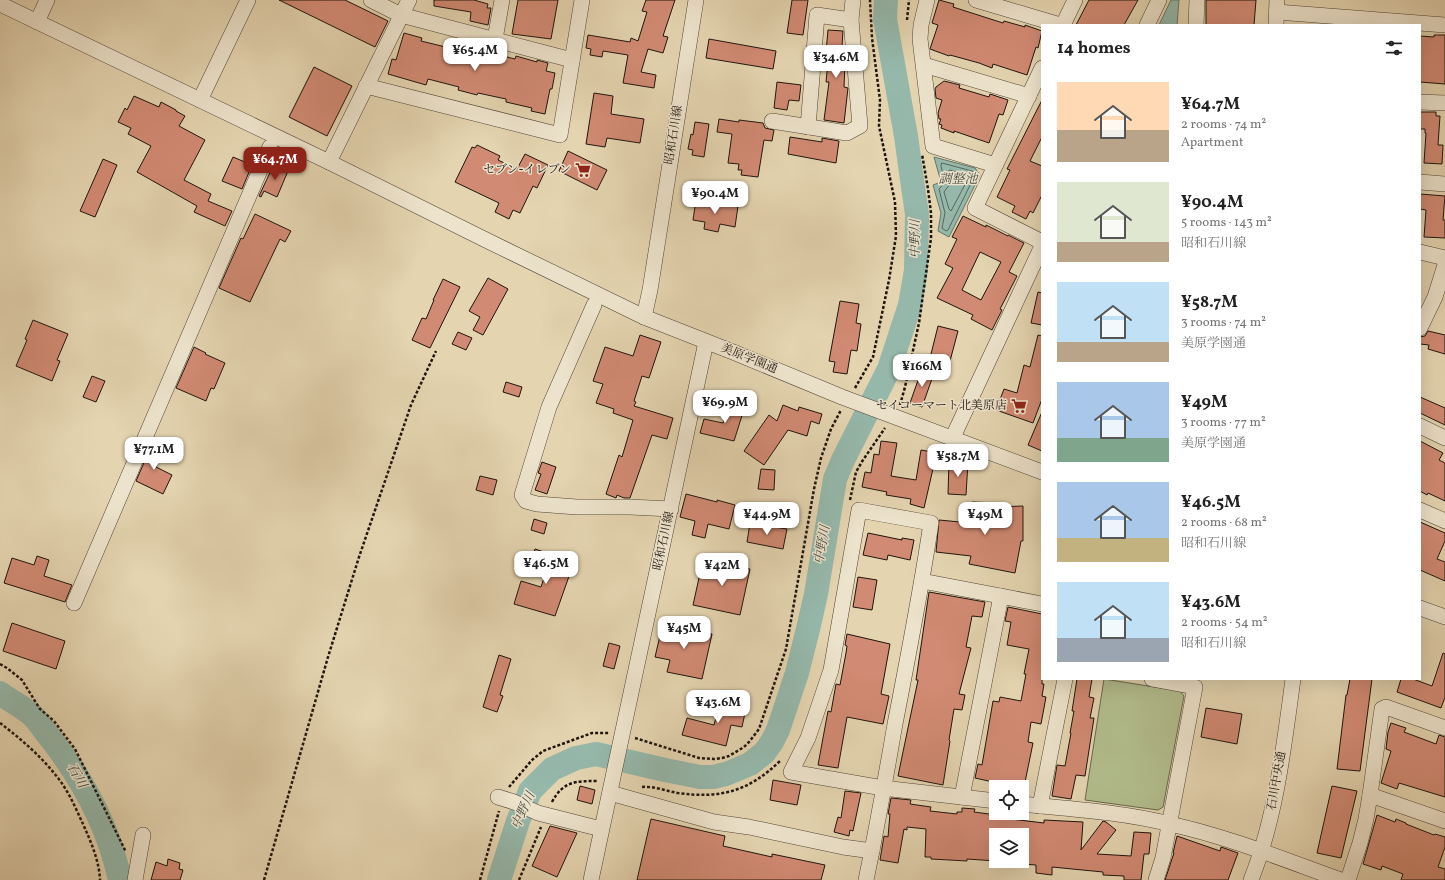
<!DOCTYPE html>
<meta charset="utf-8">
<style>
body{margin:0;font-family:Vollkorn,"Noto Serif JP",serif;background:#f2f2f2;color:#222;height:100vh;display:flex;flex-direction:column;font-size:15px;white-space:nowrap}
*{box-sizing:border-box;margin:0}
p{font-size:13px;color:#767676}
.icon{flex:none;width:22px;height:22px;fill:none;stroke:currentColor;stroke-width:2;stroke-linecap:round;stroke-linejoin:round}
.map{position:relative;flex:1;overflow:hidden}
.panel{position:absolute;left:1041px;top:24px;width:380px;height:656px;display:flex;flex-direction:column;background:#fff;border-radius:0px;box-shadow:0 4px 16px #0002}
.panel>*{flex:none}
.controls{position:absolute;left:989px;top:780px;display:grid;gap:8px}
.controls a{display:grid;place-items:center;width:40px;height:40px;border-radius:0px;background:#fff;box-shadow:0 4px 16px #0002;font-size:20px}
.price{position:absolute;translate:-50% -34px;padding:0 9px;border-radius:8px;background:#fff;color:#222;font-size:13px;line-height:26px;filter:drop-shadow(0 1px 2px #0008)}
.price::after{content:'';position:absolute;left:50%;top:24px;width:12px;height:9px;margin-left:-6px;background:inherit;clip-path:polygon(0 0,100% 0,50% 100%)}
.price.current{background:#8f2418;color:#fff}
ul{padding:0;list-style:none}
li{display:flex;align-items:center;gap:12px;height:100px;padding:0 16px}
li span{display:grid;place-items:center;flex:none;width:112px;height:80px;border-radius:0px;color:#555}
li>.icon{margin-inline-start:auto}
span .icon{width:48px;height:48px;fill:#fffc;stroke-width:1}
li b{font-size:17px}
h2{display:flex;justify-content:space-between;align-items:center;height:48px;padding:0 16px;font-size:17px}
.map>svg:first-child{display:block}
.green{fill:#b2bd8d;stroke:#68684d}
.water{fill:#95b8ab;stroke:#66766c}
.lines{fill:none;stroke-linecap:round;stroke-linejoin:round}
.shore{stroke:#5a665c;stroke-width:1}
.river{stroke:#95b8ab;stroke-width:24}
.building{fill:#d18a73;stroke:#1f140d;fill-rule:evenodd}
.minor-casing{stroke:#504436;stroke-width:16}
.path{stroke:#1f140d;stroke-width:2.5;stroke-dasharray:3 2;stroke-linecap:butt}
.minor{stroke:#ede3cc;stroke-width:15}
.labels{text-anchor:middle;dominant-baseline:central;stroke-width:3;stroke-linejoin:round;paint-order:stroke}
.street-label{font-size:12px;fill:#1f140d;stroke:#ede3cc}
.poi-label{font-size:12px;fill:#1f140d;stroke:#ede3cc;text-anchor:end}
.water-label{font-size:13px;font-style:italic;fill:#484d44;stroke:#ede3cc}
</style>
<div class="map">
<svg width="1445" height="880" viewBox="0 0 1445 880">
<rect width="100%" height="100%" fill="#e4d4b0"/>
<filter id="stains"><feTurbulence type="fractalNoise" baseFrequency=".005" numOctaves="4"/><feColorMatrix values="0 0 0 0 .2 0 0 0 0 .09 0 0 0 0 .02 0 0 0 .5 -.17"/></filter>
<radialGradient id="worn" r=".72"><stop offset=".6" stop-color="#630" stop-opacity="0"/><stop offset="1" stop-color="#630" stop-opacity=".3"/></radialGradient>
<polygon class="green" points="1104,679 1180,691 1184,696 1163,807 1158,810 1085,800"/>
<g class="water">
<polygon points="1171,0 1179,0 1177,25 1159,25"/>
<polygon points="934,157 975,168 980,175 949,237 938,231 941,213 933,185 941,182"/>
</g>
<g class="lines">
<g class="shore">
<polygon points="942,163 972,171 975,175 948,230 946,231 942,228 945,213 939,189 945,183 941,166"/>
<polygon points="950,170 967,175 969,177 951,211 949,209 944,192 950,184 948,172"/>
</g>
<g class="river">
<path d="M0,693C10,701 24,707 33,716C40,723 46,733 52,740C85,783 109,828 120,880"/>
<polyline points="499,880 518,821 530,791 552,769 576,758 596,754 665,770 700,777 713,777 726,774 750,764 764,753 772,742 778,730 797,673 809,625 816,594 835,479 843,460 889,369 910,305 916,270 917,214 913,187 906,136 885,19 886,0"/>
</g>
</g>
<g class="building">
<polygon points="279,0 345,0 388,21 375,47"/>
<polygon points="434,0 474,0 488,4 487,8 491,8 488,25 470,21 471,12 434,6"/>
<polygon points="518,0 558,0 551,39 512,34"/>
<polygon points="646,0 675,0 663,36 668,37 663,53 648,49 641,72 656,75 654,88 623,83 628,55 603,51 602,57 590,55 591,49 586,48 588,35 630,42 631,38 638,41 647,12 642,11"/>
<polygon points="792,0 808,0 803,35 787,33"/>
<polygon points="939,0 954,4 953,7 1003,23 1004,21 1025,27 1025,25 1042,31 1038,48 1036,47 1027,75 993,64 992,68 979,63 950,55 949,56 930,49 938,25 932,23"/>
<polygon points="1089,0 1138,0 1124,25 1076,25"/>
<polygon points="1206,0 1256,0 1254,25 1206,25"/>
<polygon points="828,30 843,31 841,61 845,61 844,87 848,88 844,123 824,120 829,82 826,82 829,52 826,52"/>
<polygon points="404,33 422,38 421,41 462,51 464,47 482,53 483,51 515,59 516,56 537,62 537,60 548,63 546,71 555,73 552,89 550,89 545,114 531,111 532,108 506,102 506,99 478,93 477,95 458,90 459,87 428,79 426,85 388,74 392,59 396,60"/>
<polygon points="1434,35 1445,35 1445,84 1420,82 1420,36 1434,37"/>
<polygon points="709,39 776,51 773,69 706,58"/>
<polygon points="314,67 352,86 327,136 289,117"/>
<polygon points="944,81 960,85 959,88 989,97 990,94 1008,100 1003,115 999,114 989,143 954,131 954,133 941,128 942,125 939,124 941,119 939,119 938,113 942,100 936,98 935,89 936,87"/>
<polygon points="777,82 801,85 799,101 789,100 787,110 774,108"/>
<polygon points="594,93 613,96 611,114 644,119 640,143 607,138 605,147 586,144"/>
<polygon points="134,96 159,107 161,102 176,110 176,111 185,116 179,126 205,140 184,180 211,194 208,201 232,211 225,226 194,212 197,206 137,172 151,146 128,134 131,128 118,122 125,108 127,110"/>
<polygon points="1042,100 1042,137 1030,161 1042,166 1042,195 1033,213 1030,211 1026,219 1012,212 1015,206 997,197 1010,170 1007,169"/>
<polygon points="1420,112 1436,112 1436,116 1440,116 1438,145 1443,145 1442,164 1424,163 1426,133 1425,133 1425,129 1420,129"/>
<polygon points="719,119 739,122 739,120 763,123 765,128 774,130 772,141 764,140 758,177 741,175 742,170 738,170 739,164 728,163 732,134 717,132"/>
<polygon points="695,122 709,124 704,157 692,155 693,150 688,149 691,134 693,135"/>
<polygon points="790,137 822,142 822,138 839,141 836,163 788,154"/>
<polygon points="477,145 500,156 498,160 517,169 525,154 548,165 537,188 533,186 520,213 513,210 509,219 495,212 499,203 455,182 472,147 475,148"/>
<polygon points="568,151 607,170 597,190 559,171"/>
<polygon points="233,157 252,165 242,189 222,181"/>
<polygon points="103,159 117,165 95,217 80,211"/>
<polygon points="274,164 288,171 277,197 264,191 261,197 259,196"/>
<polygon points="1420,194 1445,196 1443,220 1445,220 1445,238 1424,237 1426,210 1420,209"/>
<polygon points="696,200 738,206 735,227 720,224 718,232 704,229 705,222 693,220"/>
<polygon points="255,214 291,231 285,242 280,239 250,302 219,288 241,238 243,239"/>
<path d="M963,216L986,227V225L1008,236V235L1024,243L1009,272L1017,276L1000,309L1002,310L992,330L971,319L973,315L937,298L953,268L945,264L957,239L952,237ZM980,252L1001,262L981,300L962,290Z"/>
<polygon points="488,278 508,289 483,335 473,330 480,317 469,311"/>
<polygon points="443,279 460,287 430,348 412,340 422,318 426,319 434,300 433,300"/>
<polygon points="1038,292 1042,293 1042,325 1031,323"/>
<polygon points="840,301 859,304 856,323 861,324 857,351 851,350 847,374 833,372 835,362 829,361"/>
<polygon points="33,320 68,334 57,360 60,361 52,381 16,366 27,340 25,339"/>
<polygon points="938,326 958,331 950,361 945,360 943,366 929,362"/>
<polygon points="1428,331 1445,335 1445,354 1428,349 1429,345 1420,344 1420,337 1425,336"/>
<polygon points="458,332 472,338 466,350 452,344"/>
<polygon points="640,335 661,342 649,378 642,376 634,401 636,402 634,406 673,418 667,439 652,435 630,498 624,498 617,495 616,498 606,494 619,455 622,457 633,420 613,413 614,409 596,403 603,384 593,381 605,347 633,356"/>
<polygon points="1038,335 1042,336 1042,399 1033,423 996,410 1004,389 1017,393 1024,365 1030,367"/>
<polygon points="194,347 206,353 205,354 225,363 214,389 211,388 206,401 176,388"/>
<polygon points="922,369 934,373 922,407 910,403"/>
<polygon points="92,376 105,381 96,402 83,397"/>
<polygon points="506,382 522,387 519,397 503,392"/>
<polygon points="1420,397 1445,408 1445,425 1420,413"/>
<polygon points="730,401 745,406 734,441 700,433 704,419 723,423"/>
<polygon points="783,405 798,411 799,407 822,414 819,424 811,421 807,436 788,430 764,465 744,451 769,415 777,421"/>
<polygon points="1042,412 1042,451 1028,445"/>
<polygon points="881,441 897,443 891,476 916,480 921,450 932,452 931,460 935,460 924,508 910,504 911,499 886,495 887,492 862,487 865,472 871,473 874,454 879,455"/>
<polygon points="1420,441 1443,453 1439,460 1445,463 1445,501 1428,493 1427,495 1420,491"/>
<polygon points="153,442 165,447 156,467 172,475 163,494 136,481"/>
<polygon points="949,461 968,462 966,495 948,494"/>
<polygon points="542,462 556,467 547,494 535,490 541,474 538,473"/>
<polygon points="761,469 775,470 774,490 758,489"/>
<polygon points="480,476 497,480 493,495 476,490"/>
<polygon points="686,494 717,502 717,500 735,505 729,529 708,524 705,538 692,535 695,521 680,517"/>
<polygon points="972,502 999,503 998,507 1023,506 1023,541 1021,541 1015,573 969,564 971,556 936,552 939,520 971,523"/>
<polygon points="534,519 547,523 544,534 531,530"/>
<polygon points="1420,522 1445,533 1445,541 1437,559 1445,562 1445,581 1420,570"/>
<polygon points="750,523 787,529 783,549 747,542"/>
<polygon points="868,533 902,540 902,538 914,540 910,560 888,555 887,560 863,555"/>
<polygon points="535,549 574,562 555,616 514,604 521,581 541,587 548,566 531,561"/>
<polygon points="37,556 49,560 44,576 72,585 65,602 4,583 12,558 34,565"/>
<polygon points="703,560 750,569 740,615 693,605"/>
<polygon points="858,577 877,580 872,610 853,607"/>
<polygon points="929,592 985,602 982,617 972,616 966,647 971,648 959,694 965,695 962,710 954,709 949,740 950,741 943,785 898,776 918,680 916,680"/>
<polygon points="1008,607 1042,614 1042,684 1044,684 1042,696 1046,697 1041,724 1031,722 1028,742 1033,743 1024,787 1011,787 992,784 993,782 975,778 978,764 982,765 993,701 999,702 1000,697 1021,701 1026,674 1024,674 1029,649 1007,645 1011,622 1005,621"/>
<polygon points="12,623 65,641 56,669 3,651"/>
<polygon points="663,623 712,634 702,679 667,672 670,660 655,657"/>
<polygon points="847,634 890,644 881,694 889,696 883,724 847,717 838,768 818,765 828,711 831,712 836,684 840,685 846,653 847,646 845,645"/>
<polygon points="609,643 620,646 614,669 603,666"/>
<polygon points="1443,653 1445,654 1445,697 1441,708 1397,692 1401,679 1413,679 1432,686"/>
<polygon points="499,655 511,659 500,695 503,696 497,712 483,707"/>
<polygon points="1077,679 1092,679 1089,697 1094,698 1090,718 1094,718 1085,776 1076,775 1071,799 1052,796 1057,765 1065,766 1071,733 1070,733 1074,711 1072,711"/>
<polygon points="1350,679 1372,679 1360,771 1337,769 1346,695 1347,695"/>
<polygon points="733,695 748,699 742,727 731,725 726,746 682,735 687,718 714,725 718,709 730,711"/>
<polygon points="1206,708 1242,714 1237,744 1201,737"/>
<polygon points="1391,723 1406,728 1404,732 1436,744 1439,735 1445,737 1445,797 1399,783 1397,789 1381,783 1391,751 1386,749 1388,732"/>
<polygon points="773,780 801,785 797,805 770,800"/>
<polygon points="580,786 595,790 592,804 577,800"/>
<polygon points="1332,786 1357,791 1341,858 1317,853"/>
<polygon points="845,791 861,793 853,831 850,830 849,836 834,832 838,817 841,818"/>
<polygon points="891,798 911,800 910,804 931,807 930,811 957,814 957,812 962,812 962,808 975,809 974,812 996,815 996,817 1019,820 1044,823 1044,820 1083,822 1081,850 1103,821 1106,822 1116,830 1097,854 1131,856 1134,832 1151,833 1149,854 1144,854 1141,880 1124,880 1124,876 1103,875 1103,872 1052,867 1052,875 1036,873 1036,865 1022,864 1022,835 996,835 996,861 967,859 967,861 931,859 931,857 925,857 926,829 907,827 907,830 904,829 898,863 880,860 884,836 888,837 890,814 888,814"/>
<polygon points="1377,815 1395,822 1396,819 1406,823 1406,824 1434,835 1435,834 1445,837 1445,847 1438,867 1445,869 1445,880 1401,880 1403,874 1382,866 1381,870 1363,864"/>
<polygon points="651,819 725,836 723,846 772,857 772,854 825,865 821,880 637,880"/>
<polygon points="550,826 577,833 557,877 532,866"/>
<polygon points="1177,836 1220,851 1221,847 1238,853 1228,880 1165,880 1174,853 1173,853"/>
<polygon points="168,859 180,863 179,869 183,870 180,880 151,880 156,862 167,866"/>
</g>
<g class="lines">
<defs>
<g id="minor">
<polyline points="371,0 401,15 572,60"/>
<polyline points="927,0 921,25 920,39 933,146 995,165"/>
<polyline points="976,0 1060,25"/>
<polyline points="0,4 329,162 490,242 644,317 733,352 842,397 1042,472"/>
<polyline points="1277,12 1445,25"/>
<polyline points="37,22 47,0"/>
<polyline points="1063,25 1075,0"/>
<polyline points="1147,25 1159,0"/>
<polyline points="1196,25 1197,0"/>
<polyline points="1276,25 1277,0"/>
<polyline points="495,39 502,0"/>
<polyline points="924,65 1029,96"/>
<polyline points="1042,68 975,208 1042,242"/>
<polyline points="366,86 560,135 582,0"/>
<polyline points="200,100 248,0"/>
<polyline points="1420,102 1445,103"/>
<polyline points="772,121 847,133 860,126 851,20 853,0"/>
<polyline points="808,127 817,15 851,20"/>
<polyline points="329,162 409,0"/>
<polyline points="1420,182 1445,184"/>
<polyline points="1420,252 1445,258"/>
<polyline points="594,305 549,407 522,495 526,501 537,504 577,507 630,507 671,509"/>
<polyline points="644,317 650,290 696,0"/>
<polyline points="1420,328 1435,297 1445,265"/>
<polyline points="1420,426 1445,438"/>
<polyline points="952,439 1042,246"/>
<polyline points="1420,510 1445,521"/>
<polyline points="922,581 1042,604"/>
<polyline points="74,603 270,147"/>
<polyline points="1420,608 1445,617"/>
<polyline points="1152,679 1195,687 1163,858 1156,880"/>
<polyline points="610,793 714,822 749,827 843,847 872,851"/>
<polyline points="1370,795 1445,821"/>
<polyline points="498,797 514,802 538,813 601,829"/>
<polyline points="962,797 1001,596"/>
<path d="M1022,804C1071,809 1122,812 1170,824C1229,837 1285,860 1341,880"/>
<polyline points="1040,806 1065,679"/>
<polyline points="135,880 143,835"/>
<polyline points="591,880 706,342"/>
<path d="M866,880C877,828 886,776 895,724C908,657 921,591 931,523L859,510L831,670L808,738L791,772L883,788L996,801"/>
<path d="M1251,880C1276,817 1284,746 1293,679"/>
<polyline points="1348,880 1360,843 1366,819 1370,795 1382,709 1386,707 1445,728"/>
</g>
</defs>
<use href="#minor" class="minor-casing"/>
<g class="path">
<polyline points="907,20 909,0"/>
<polyline points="855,388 873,357 889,280 896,236 895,202 879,126 880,100 872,38 870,0"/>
<polyline points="900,405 905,387 919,323 931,238 931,213 928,189 922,154"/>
<polyline points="850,500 856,472 863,460 885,428"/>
<polyline points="0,664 7,668 22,680 40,709 54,721 75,749 126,852"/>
<path d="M0,723C21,739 42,757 58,778C69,792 76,809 83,824C91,842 99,860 100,880"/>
<polyline points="635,738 699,758 714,759 722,758 729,756 744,747 749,742 759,729 786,649 814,489 821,458 831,429 841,410"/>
<polyline points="509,787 532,760 543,751 592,733 609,733"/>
<path d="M642,787C654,786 666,791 678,793C721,799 749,791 780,761"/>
<path d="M552,802C563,781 576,781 598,781"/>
<polyline points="264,880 328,657 359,557 411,405 436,351"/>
<polyline points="480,880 499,811"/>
<polyline points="519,880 541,827"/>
</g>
<use href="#minor" class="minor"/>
</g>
<defs>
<symbol id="supermarket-bare" viewBox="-9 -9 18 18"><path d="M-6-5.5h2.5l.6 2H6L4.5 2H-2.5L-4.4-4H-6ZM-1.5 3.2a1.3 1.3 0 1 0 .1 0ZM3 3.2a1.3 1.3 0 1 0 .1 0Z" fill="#8f2418" stroke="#ede3cc" stroke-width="2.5" paint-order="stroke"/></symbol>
</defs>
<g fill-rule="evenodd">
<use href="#supermarket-bare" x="572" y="159" width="22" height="22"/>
<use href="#supermarket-bare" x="1008" y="395" width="22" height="22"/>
</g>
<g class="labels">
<g class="street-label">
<text transform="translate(674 135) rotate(-81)">昭和石川線</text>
<text transform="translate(749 359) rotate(22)">美原学園通</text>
<text transform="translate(664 541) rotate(-78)">昭和石川線</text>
<text transform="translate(1277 781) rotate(-80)">石川中央通</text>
</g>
<g class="poi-label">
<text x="571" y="170">セブン-イレブン</text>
<text x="1007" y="406">セイコーマート北美原店</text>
</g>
<g class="water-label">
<text x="958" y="180">調整池</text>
<text transform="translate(916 239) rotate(-90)">中野川</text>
<text transform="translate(823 545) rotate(-80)">中野川</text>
<text transform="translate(76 776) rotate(61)">石川</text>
<text transform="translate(524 811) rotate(-66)">中野川</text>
</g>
</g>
<rect width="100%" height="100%" filter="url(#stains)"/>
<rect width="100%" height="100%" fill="url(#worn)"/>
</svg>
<div class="controls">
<a><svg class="icon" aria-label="locate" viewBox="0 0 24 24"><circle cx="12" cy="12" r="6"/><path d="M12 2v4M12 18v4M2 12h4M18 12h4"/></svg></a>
<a><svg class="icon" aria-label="layers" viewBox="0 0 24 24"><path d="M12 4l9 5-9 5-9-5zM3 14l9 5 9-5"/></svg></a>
</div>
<b class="price" style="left:475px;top:72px">¥65.4M</b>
<b class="price" style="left:836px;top:79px">¥34.6M</b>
<b class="price current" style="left:275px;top:181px">¥64.7M</b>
<b class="price" style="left:715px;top:215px">¥90.4M</b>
<b class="price" style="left:922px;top:388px">¥166M</b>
<b class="price" style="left:725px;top:424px">¥69.9M</b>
<b class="price" style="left:154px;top:471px">¥77.1M</b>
<b class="price" style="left:958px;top:478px">¥58.7M</b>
<b class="price" style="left:767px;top:536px">¥44.9M</b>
<b class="price" style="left:985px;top:536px">¥49M</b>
<b class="price" style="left:546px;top:585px">¥46.5M</b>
<b class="price" style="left:722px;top:587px">¥42M</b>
<b class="price" style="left:684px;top:650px">¥45M</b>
<b class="price" style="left:718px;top:724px">¥43.6M</b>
<section class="panel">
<h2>14 homes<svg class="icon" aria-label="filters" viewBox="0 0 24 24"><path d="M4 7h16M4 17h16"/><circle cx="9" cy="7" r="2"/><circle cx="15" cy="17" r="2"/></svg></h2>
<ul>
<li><span style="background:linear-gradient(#ffd9b3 60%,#b9a48a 0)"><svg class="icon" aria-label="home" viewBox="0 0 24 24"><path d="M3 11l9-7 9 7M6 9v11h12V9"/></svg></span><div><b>¥64.7M</b><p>2 rooms · 74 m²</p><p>Apartment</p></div></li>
<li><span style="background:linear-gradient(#dfe7d0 75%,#b9a48a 0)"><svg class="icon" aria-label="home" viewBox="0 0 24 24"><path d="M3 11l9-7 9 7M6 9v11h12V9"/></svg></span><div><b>¥90.4M</b><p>5 rooms · 143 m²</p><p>昭和石川線</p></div></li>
<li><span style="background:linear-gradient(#bfe0f5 75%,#b9a48a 0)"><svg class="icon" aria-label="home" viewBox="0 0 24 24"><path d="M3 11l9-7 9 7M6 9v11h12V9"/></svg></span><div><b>¥58.7M</b><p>3 rooms · 74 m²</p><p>美原学園通</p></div></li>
<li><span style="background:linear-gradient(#a9c7e8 70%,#7fa58c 0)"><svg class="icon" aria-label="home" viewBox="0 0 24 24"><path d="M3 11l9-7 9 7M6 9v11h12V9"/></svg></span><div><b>¥49M</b><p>3 rooms · 77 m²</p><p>美原学園通</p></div></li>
<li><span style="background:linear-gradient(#a9c7e8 70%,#c2b280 0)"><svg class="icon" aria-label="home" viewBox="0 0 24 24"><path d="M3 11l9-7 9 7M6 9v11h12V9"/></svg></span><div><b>¥46.5M</b><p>2 rooms · 68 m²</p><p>昭和石川線</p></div></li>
<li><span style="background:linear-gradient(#bfe0f5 70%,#9aa5b1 0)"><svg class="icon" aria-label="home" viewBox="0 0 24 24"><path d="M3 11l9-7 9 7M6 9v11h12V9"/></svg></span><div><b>¥43.6M</b><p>2 rooms · 54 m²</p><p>昭和石川線</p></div></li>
</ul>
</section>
</div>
